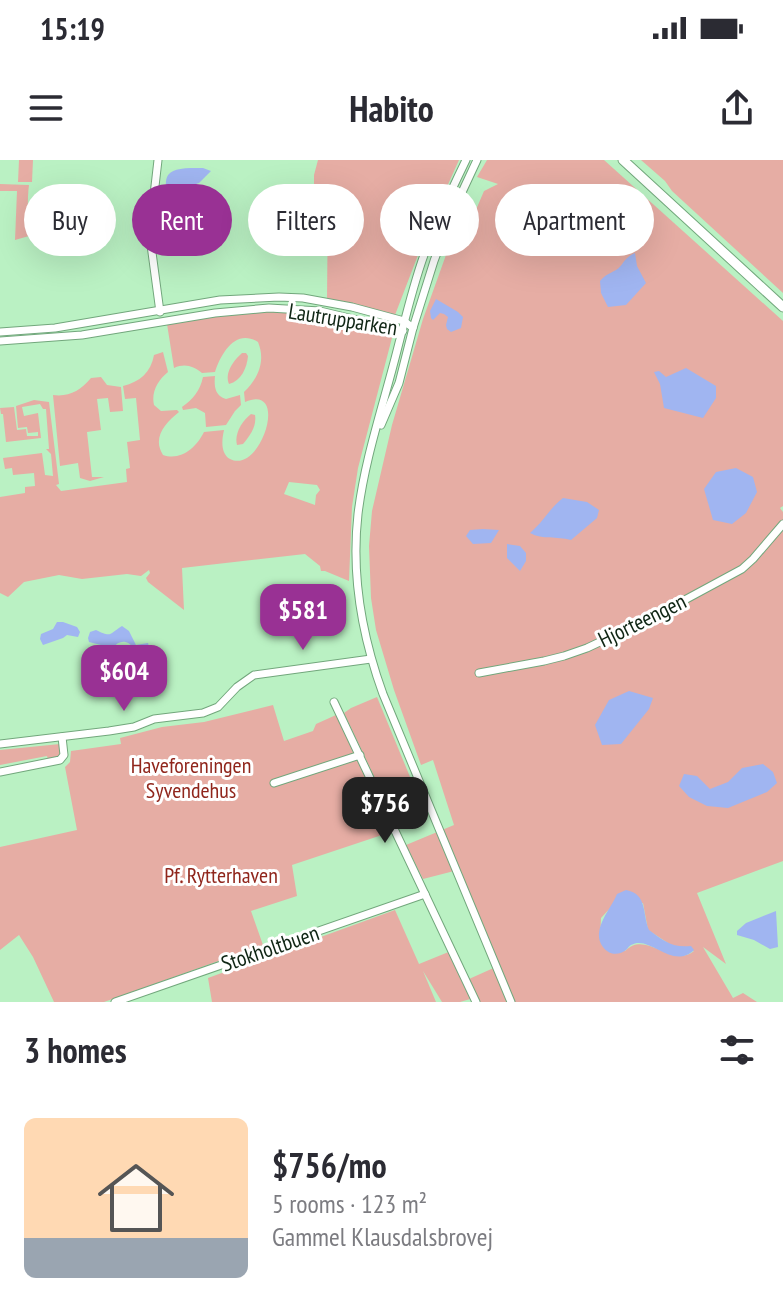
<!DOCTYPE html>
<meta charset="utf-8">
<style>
body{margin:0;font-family:"PT Sans Narrow",sans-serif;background:#f7f7f7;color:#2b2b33;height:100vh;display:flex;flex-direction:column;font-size:30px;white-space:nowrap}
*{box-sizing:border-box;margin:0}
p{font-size:26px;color:#7c7c81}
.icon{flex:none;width:44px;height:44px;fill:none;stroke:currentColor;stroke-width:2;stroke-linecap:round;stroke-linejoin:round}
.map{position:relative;height:842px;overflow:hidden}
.drawer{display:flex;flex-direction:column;background:#fff;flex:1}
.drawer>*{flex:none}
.top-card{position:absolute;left:24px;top:24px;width:736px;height:72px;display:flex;gap:16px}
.price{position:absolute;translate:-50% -68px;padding:0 18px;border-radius:16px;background:#993194;color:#fff;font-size:26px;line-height:52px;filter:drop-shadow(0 2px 4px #0008)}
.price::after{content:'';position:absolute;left:50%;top:48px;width:24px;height:18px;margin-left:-12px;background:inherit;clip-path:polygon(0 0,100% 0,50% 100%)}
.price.on{background:#222;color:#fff}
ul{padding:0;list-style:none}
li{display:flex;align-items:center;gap:24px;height:200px;padding:0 24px}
li span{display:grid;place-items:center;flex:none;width:224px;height:160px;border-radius:12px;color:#555}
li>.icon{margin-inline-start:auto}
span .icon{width:96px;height:96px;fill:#fffc;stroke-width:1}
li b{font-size:34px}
h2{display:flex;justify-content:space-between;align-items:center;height:96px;padding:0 24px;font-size:34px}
.pill{padding:0 28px;border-radius:36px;background:#fff;box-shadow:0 8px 32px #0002;font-size:28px;line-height:72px}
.pill.on{background:#993194;color:#fff}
.status{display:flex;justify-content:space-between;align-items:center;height:56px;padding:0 40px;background:#fff;direction:ltr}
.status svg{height:22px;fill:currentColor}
header{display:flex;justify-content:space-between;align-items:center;height:104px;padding:0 24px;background:#fff;font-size:36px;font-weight:700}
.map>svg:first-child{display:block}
.green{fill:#e6ada4;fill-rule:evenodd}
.water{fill:#a0b5f1}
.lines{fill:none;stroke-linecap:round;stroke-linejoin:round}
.minor-casing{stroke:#72a77c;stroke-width:9}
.major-casing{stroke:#72a77c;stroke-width:11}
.minor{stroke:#fff;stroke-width:7}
.major{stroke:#fff;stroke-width:9}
.labels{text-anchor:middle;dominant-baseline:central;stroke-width:6;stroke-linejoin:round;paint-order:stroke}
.street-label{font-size:22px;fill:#0f2514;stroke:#fff}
.park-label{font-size:22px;fill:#90261c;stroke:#fff}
</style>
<div class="status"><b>15:19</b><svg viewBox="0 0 49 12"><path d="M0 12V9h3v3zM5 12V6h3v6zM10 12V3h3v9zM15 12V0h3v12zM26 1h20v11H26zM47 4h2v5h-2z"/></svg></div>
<header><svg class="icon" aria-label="menu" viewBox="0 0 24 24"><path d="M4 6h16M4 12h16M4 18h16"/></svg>Habito<svg class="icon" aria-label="share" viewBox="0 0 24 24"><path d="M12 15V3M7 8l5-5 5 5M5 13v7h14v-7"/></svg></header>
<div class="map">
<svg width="783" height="842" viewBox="0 0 783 842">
<rect width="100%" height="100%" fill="#baf1c3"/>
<g class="green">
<polygon points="19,0 33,0 32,22 18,22"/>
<polygon points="318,0 459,0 428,69 395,155 327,139 328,37 314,35 314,15"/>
<path d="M487,0H604L783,161V346L780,348L783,352V701L697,733L726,804L703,787L733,838L743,833L757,842H480L477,837L460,842H442L423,811L436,842H212L208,818L395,750L419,804L451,791L469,819L498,806L458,710L423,719L406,685L454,665L433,600L421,605L394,530L376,470L371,438L369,386L372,351L392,265L423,159L460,56L472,59L484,31L498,24L477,17ZM643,743L648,770L671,785L694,791C672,809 646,769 625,791L600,781L601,758L612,746Z"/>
<polygon points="641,0 783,0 783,133 672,31 665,21"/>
<path d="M0,24L29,25C27,38 28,63 29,76L15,80L17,31H0Z"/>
<path d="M268,151L338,158L393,174L358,308L352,347L349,421L325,411H321L320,406L305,394L182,408L184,450L148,422L146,418L150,413L149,410L141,416L127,414L82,419L59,415L24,422L8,437L0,433V337L25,333V327L35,326L34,313L13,315L12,308L5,309L3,298L42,293L45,315L53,316L51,294L46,289H49L46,249H43L40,244L22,247L24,256L38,253L41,278L6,282L3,254H1L0,248L14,247L17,270L26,269L27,276H38V272L28,273L27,267L18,268L16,246L34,240L49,242L59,324L56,325L61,331L127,322L126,309L130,308L127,282L140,280L136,238L125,239L123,226C140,222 151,212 154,195L163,192L168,212C158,220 151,232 154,245L161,251L177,250L179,252C165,263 152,278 163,295C181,301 196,288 204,272L224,270C222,279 220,293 230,299C261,315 290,222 245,242L244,232C258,219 266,201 258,182C236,168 221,193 215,212L202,213C193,206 185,203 174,208L167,164L233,153ZM289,322L317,325L320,330L316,335L315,345L284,334Z"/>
<path d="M242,193H246L248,196C247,208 241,221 229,224C224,213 234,200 242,193Z"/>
<path d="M215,216C214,226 215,236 226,239L240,235L241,245L235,251L226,265L206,267L205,253L196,248L183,250L182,247C193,239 200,231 203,217Z"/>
<path d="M101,217L107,225L121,227L123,251L110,252L108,238L97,239L101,270L87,272L92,317H104L90,321L80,318L78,303L60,306L53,235C69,237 80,231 91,218Z"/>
<path d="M251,254L255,255C257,266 250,276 243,284L237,285C234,274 242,261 251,254Z"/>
<polygon points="377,537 427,658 399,669 344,553 351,548"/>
<polygon points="273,545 284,581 313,571 316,564 336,555 391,672 292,705 297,736 251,751 263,785 104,842 54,842 33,797 19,775 0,790 0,687 77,670 65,607 70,602 71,591 121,584 120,578 162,567 204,562"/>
<polygon points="60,584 60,594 58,597 48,600 47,596 0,605 0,590"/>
</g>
<g class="water">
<path d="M191,8H203L211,11L199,23L181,29L178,35L179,49L172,52L169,48C166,22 158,9 191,8Z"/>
<path d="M408,58C415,57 418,62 422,67L419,80L412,92C406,85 403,69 405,60Z"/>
<path d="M635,93L637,106L646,123L626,145L608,147L601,133L600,121C606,114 609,114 616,110C624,105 623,98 635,93Z"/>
<polygon points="436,139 458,152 463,157 461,168 451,172 447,169 446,165 448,157 444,154 440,153 433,160 431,158 430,151"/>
<polygon points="686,208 716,226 716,238 703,258 664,248 660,224 654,212 659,211 666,217"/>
<polygon points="736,308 753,317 757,332 746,353 732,364 713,360 704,329 716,312"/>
<path d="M563,338L587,342L599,350L597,358L571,380C556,376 543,380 530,373C545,360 548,350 563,338Z"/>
<polygon points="483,369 499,370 491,383 473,384 466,376 470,370"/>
<polygon points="507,384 520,386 526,393 526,401 520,411 507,398"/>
<polygon points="57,462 63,462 77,467 80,472 78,477 67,475 63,478 43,485 40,479 41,474 53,469"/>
<path d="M122,466L129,471L136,485L148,483L149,487L134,489C129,480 119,479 113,488L89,482L88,478L90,472L96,470C112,478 109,474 122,466Z"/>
<polygon points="629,531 653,538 649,549 621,584 602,585 595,565 609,540"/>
<polygon points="763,604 773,612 777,623 767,632 728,648 707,646 689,637 679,626 684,614 697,616 710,629 728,622 742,608"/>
<path d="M626,730C648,734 642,754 649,770C664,781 672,788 691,786L694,790C672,811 650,774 631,785C629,786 628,788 627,789C618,797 607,795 601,784C593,767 611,749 617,734Z"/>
<polygon points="776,751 778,787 770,789 754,780 737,775 737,771 746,763"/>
</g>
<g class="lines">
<defs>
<g id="minor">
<polyline points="158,0 151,61 151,85 160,152"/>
<path d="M466,0C451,31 436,62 424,95C411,131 403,169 393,206C380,255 364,304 358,354C351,416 362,476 383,534L511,842"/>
<polyline points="0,172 55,168 220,140 279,137 303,138 352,147 404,161 413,168"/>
<polyline points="0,181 82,175 215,153 269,148 320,151 403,171"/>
<polyline points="381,265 399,223 413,168 434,101 450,58 477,0"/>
<polyline points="479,513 544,501 564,496 587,488 655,456 742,409 753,399 783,364"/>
<polyline points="334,542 476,842"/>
<polyline points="0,584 109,571 134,567 154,559 203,553 218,547 237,527 254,515 371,499"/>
<polyline points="0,612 60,600 64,595 62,577"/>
<polyline points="274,623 360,595"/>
<polyline points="115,842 425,734"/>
</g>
<polyline id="major" points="623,0 783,147"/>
</defs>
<use href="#minor" class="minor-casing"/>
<use href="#major" class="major-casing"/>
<use href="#minor" class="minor"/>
<use href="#major" class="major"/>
</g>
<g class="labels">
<g class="street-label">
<text transform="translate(343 159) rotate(9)">Lautrupparken</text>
<text transform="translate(642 460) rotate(-26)">Hjorteengen</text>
<text transform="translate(270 788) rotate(-19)">Stokholtbuen</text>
</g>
<g class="park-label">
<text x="191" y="605">Haveforeningen<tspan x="191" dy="25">Syvendehus</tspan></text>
<text x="221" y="715">Pf. Rytterhaven</text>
</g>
</g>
</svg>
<b class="price" style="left:303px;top:492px">$581</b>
<b class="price" style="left:124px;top:553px">$604</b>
<b class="price on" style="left:385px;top:685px">$756</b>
<div class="top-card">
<a class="pill">Buy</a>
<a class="pill on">Rent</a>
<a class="pill">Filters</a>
<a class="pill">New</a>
<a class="pill">Apartment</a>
</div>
</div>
<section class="drawer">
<h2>3 homes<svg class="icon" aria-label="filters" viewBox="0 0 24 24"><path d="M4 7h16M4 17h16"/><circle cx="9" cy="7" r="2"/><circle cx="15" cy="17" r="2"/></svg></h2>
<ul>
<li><span style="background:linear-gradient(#ffd9b3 75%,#9aa5b1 0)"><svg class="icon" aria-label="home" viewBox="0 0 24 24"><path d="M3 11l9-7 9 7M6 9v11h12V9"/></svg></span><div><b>$756/mo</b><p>5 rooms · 123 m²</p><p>Gammel Klausdalsbrovej</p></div></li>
</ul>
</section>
